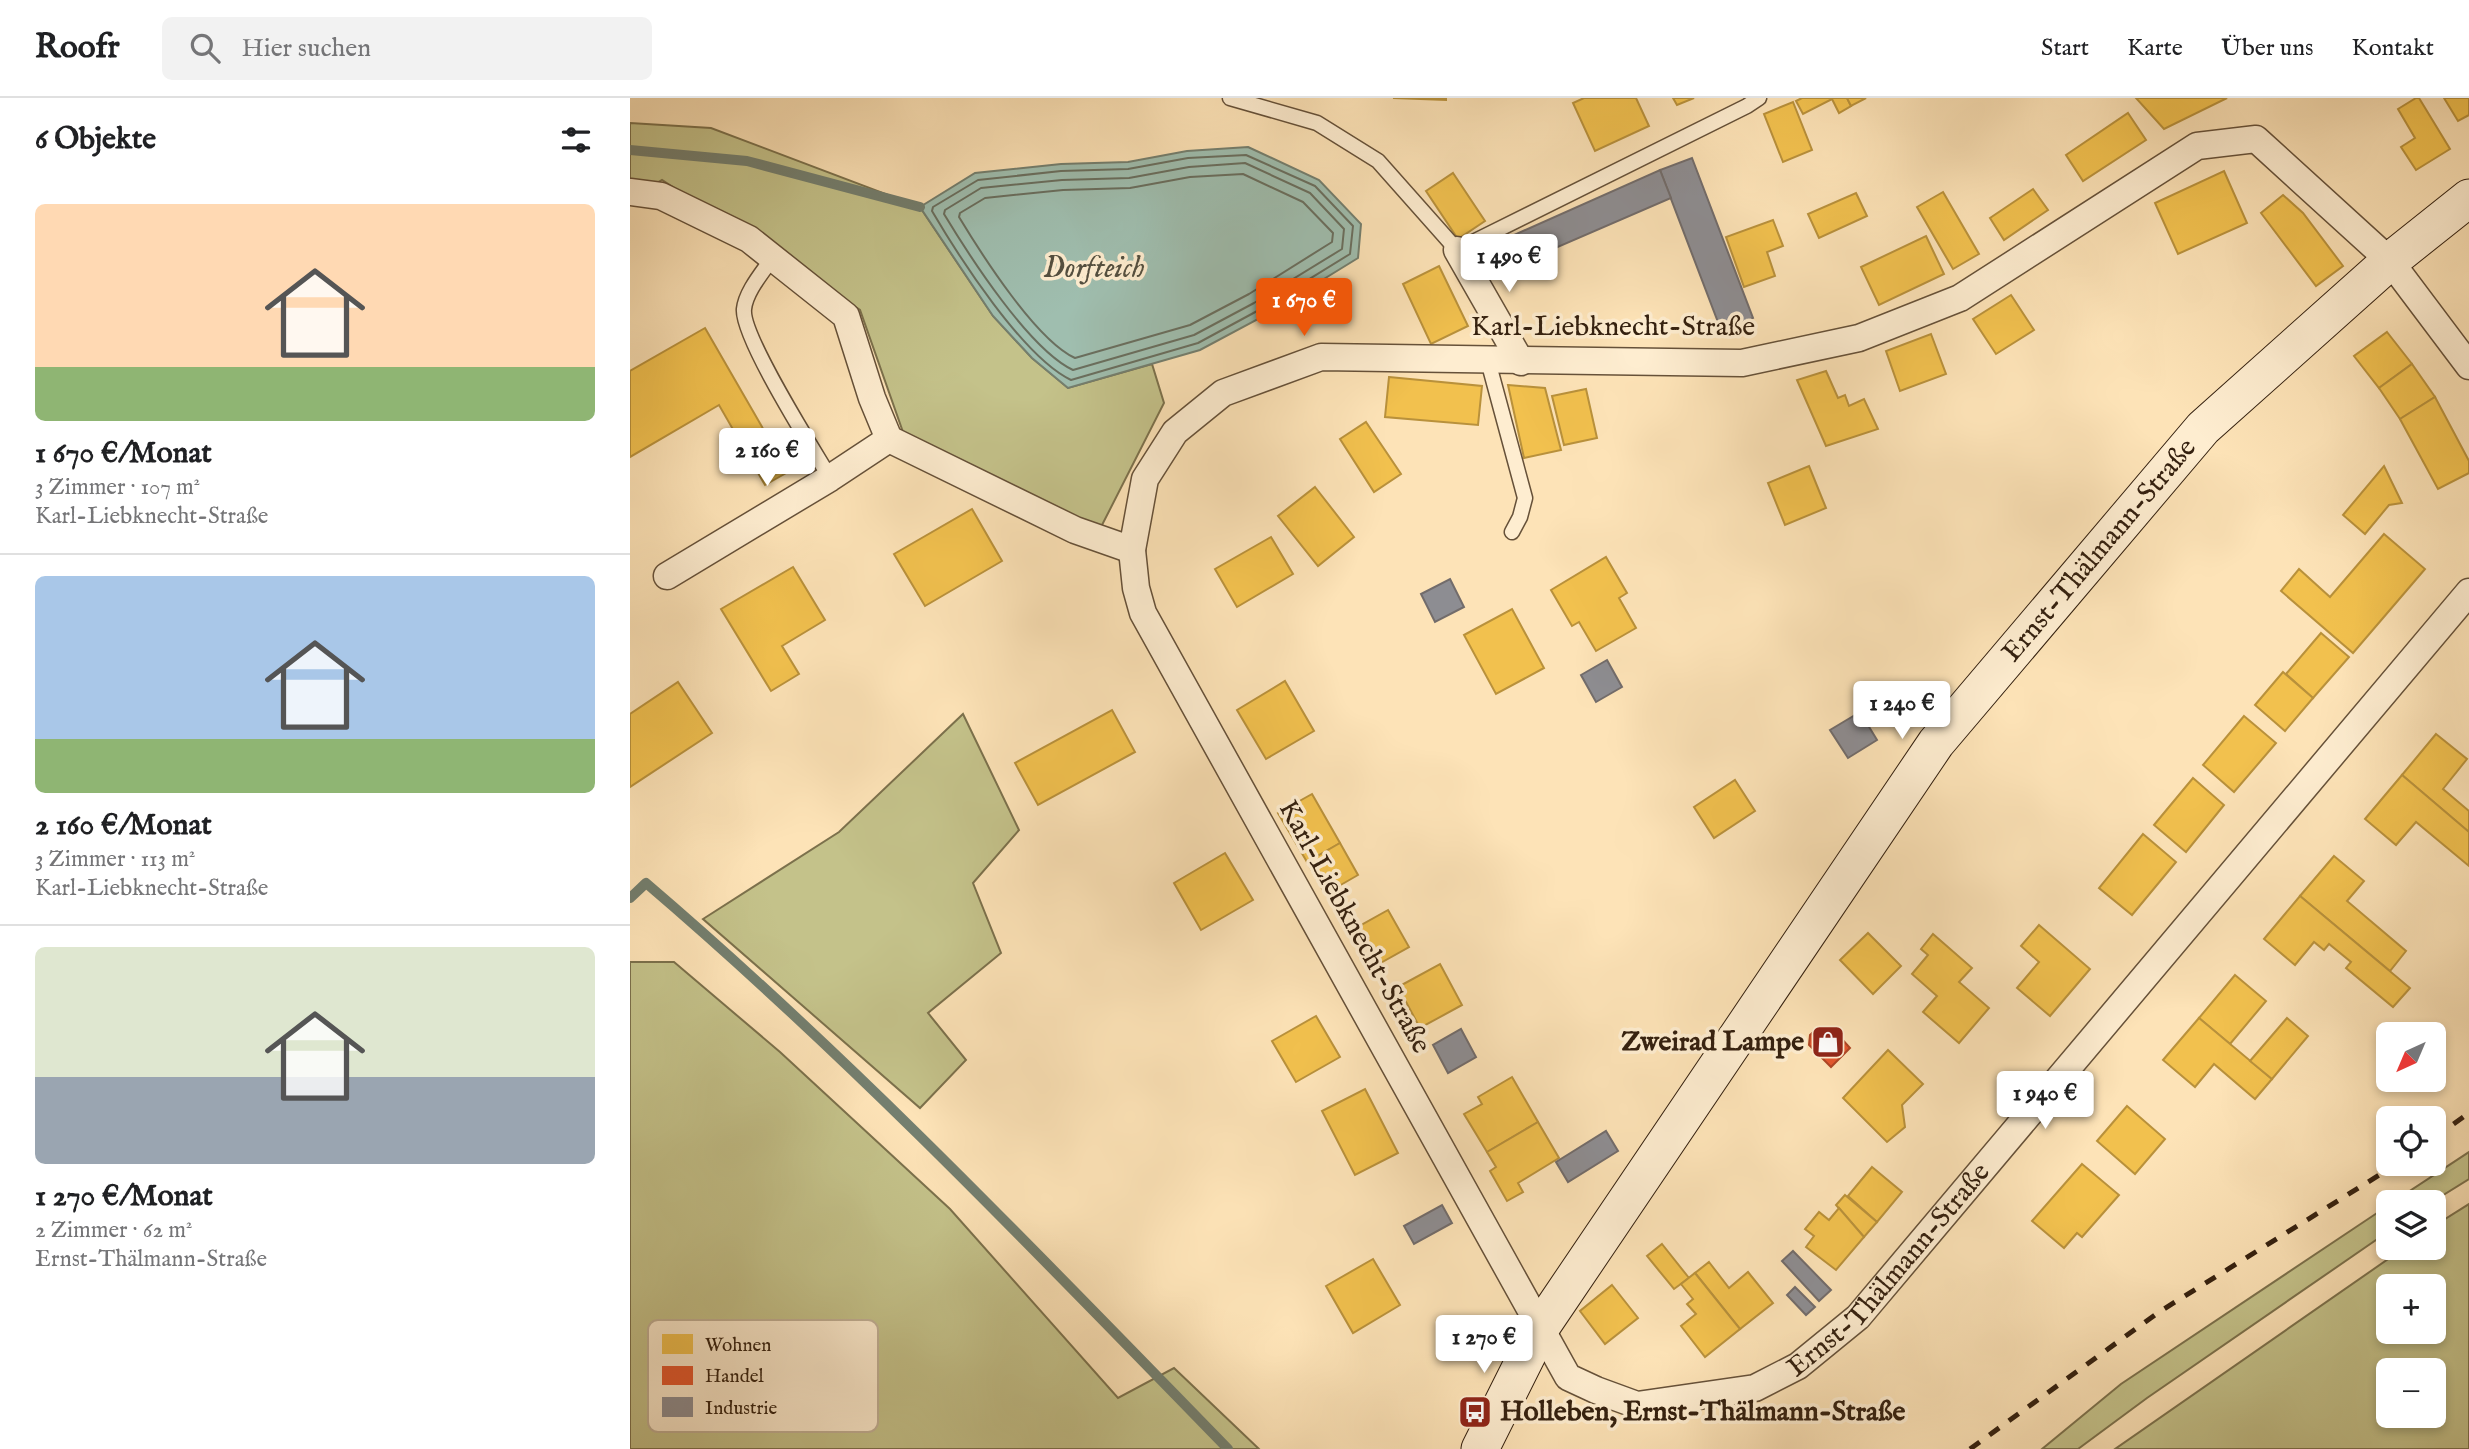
<!DOCTYPE html>
<html lang="de">
<meta charset="utf-8">
<style>
body{margin:0;font-family:"IM FELL English",serif;background:#f2f2f2;color:#202124;height:100vh;display:flex;flex-direction:column;font-size:26px;white-space:nowrap}
*{box-sizing:border-box;margin:0}
p{font-size:23px;color:#757577}
.icon{flex:none;width:38px;height:38px;fill:none;stroke:currentColor;stroke-width:2;stroke-linecap:round;stroke-linejoin:round}
.map{position:relative;flex:1;overflow:hidden}
.details{display:flex;flex-direction:column;background:#fff;width:630px}
.details>*{flex:none}
.needle{width:46px;rotate:224deg}
.buttons{position:absolute;left:1746px;top:924px;display:grid;gap:14px}
.buttons a{display:grid;place-items:center;width:70px;height:70px;border-radius:10px;background:#fff;box-shadow:0 4px 10px #0003;font-size:35px}
.price{position:absolute;translate:-50% -60px;padding:0 16px;border-radius:7px;background:#fff;color:#222;font-size:23px;line-height:46px;filter:drop-shadow(0 2px 4px #0008)}
.price::after{content:'';position:absolute;left:50%;top:42px;width:21px;height:16px;margin-left:-10px;background:inherit;clip-path:polygon(0 0,100% 0,50% 100%)}
.price.selected{background:#ea580c;color:#fff}
ul{padding:0;list-style:none}
li{display:grid;align-content:center;gap:14px;height:371px;padding:0 35px}
li+li{border-top:2px solid #e0e0e0}
li span{display:grid;place-items:center;height:217px;border-radius:10px;color:#555}
li>.icon{margin-inline-start:auto}
span .icon{width:126px;height:126px;fill:#fffc;stroke-width:1}
li b{font-size:30px}
h2{display:flex;justify-content:space-between;align-items:center;height:84px;padding:0 35px;font-size:30px}
header{display:flex;align-items:center;gap:42px;box-sizing:border-box;height:98px;padding:0 35px;background:#fff;border-bottom:2px solid #e0e0e0}
header strong{font-size:33px}
nav{display:flex;gap:38px;margin-inline-start:auto;font-size:24px}
.search{width:490px;height:63px;background:#f2f2f2;display:flex;align-items:center;gap:18px;box-sizing:border-box;padding:0 24px;border-radius:10px;color:#757577;font-size:26px}
main{display:flex;flex:1;min-height:0}
.map>svg:first-child{display:block}
.green{fill:#c4c28a;stroke:#7c714c;stroke-width:2;fill-rule:evenodd}
.water{fill:#9fbeaf;stroke:#747f6f;stroke-width:2}
.homes{fill:#f2c14e;stroke:#b9913b;stroke-width:2}
.shops{fill:#e4572e;stroke:#af4625;stroke-width:2}
.industry{fill:#8d8d92;stroke:#726c6b;stroke-width:2}
.lines{fill:none;stroke-linecap:round;stroke-linejoin:round}
.shore{stroke:#6a6f5f;stroke-width:2}
.stream{stroke:#747f6f;stroke-width:10}
.lane-casing{stroke:#665139;stroke-width:17}
.street-casing{stroke:#665139;stroke-width:29}
.secondary-casing{stroke:#34200f;stroke-width:39}
.lane{stroke:#feedd0;stroke-width:14}
.street{stroke:#feedd0;stroke-width:26}
.secondary{stroke:#feedd0;stroke-width:37}
.rail{stroke:#34200f;stroke-width:5;stroke-dasharray:12 12;stroke-linecap:butt}
.labels{text-anchor:middle;dominant-baseline:central;stroke-width:7;stroke-linejoin:round;paint-order:stroke}
.street-label{font-size:28px;fill:#34200f;stroke:#feedd0}
.poi-label{font-size:28px;font-weight:bold;fill:#34200f;stroke:#feedd0;text-anchor:end}
.water-label{font-size:30px;font-style:italic;fill:#544f3f;stroke:#feedd0}
.key{fill:#feedd0;stroke:#c1b096;stroke-width:2}
.key-label{font-size:19px;fill:#34200f}
</style>
<header>
<strong>Roofr</strong>
<div class="search"><svg class="icon" aria-label="search" viewBox="0 0 24 24"><circle cx="10" cy="10" r="6"/><path d="M15 15l6 6"/></svg>Hier suchen</div>
<nav><a>Start</a><a>Karte</a><a>Über uns</a><a>Kontakt</a></nav>
</header>
<main>
<section class="details">
<h2>6 Objekte<svg class="icon" aria-label="filters" viewBox="0 0 24 24"><path d="M4 7h16M4 17h16"/><circle cx="9" cy="7" r="2"/><circle cx="15" cy="17" r="2"/></svg></h2>
<ul>
<li><span style="background:linear-gradient(#ffd9b3 75%,#8fb573 0)"><svg class="icon" aria-label="home" viewBox="0 0 24 24"><path d="M3 11l9-7 9 7M6 9v11h12V9"/></svg></span><div><b>1 670 €/Monat</b><p>3 Zimmer · 107 m²</p><p>Karl-Liebknecht-Straße</p></div></li>
<li><span style="background:linear-gradient(#a9c7e8 75%,#8fb573 0)"><svg class="icon" aria-label="home" viewBox="0 0 24 24"><path d="M3 11l9-7 9 7M6 9v11h12V9"/></svg></span><div><b>2 160 €/Monat</b><p>3 Zimmer · 113 m²</p><p>Karl-Liebknecht-Straße</p></div></li>
<li><span style="background:linear-gradient(#dfe7d0 60%,#9aa5b1 0)"><svg class="icon" aria-label="home" viewBox="0 0 24 24"><path d="M3 11l9-7 9 7M6 9v11h12V9"/></svg></span><div><b>1 270 €/Monat</b><p>2 Zimmer · 62 m²</p><p>Ernst-Thälmann-Straße</p></div></li>
</ul>
</section>
<div class="map">
<svg width="1839" height="1351" viewBox="0 0 1839 1351">
<rect width="100%" height="100%" fill="#fde3b7"/>
<filter id="stains"><feTurbulence type="fractalNoise" baseFrequency=".00286" numOctaves="4"/><feColorMatrix values="0 0 0 0 .2 0 0 0 0 .09 0 0 0 0 .02 0 0 0 .5 -.17"/></filter>
<radialGradient id="worn" r=".72"><stop offset=".6" stop-color="#630" stop-opacity="0"/><stop offset="1" stop-color="#630" stop-opacity=".3"/></radialGradient>
<g class="green">
<polygon points="0,25 81,30 290,109 363,218 402,260 438,290 522,266 534,305 470,431 273,334 230,212 32,82 0,101"/>
<polygon points="333,616 389,732 343,785 371,855 298,915 336,962 290,1010 73,821 209,734"/>
<polygon points="0,864 44,864 150,954 320,1111 488,1300 544,1270 629,1351 0,1351"/>
<polygon points="1839,1054 1839,1081 1802,1104 1763,1104"/>
<path d="M1839,1106V1351H1485L1774,1150H1804V1128ZM1804,1188V1234H1759V1188ZM1804,1272V1318H1759V1272Z"/>
<polygon points="1759,1107 1759,1133 1517,1300 1448,1351 1412,1351 1491,1286"/>
</g>
<polygon class="water" points="618,49 689,82 731,126 728,160 632,219 570,252 438,290 402,260 363,218 290,109 345,75 431,66 498,64 557,53"/>
<g class="homes">
<polygon points="763,0 816,0 816,2"/>
<polygon points="954,0 1006,0 1019,28 965,53 943,5"/>
<polygon points="1043,0 1064,0 1047,7"/>
<polygon points="1172,0 1217,0 1221,8 1209,15 1202,1 1173,16 1166,3"/>
<polygon points="1217,0 1236,0 1221,8"/>
<polygon points="1506,0 1597,0 1534,31"/>
<polygon points="1786,0 1789,0 1820,51 1786,72 1771,49 1785,40 1768,11"/>
<polygon points="1814,0 1839,0 1839,17 1828,23"/>
<polygon points="1163,4 1182,52 1153,64 1134,16"/>
<polygon points="1498,15 1516,42 1453,83 1436,57"/>
<polygon points="1594,73 1617,125 1548,156 1525,105"/>
<polygon points="823,75 855,123 828,141 796,93"/>
<polygon points="1403,91 1418,112 1374,142 1360,120"/>
<polygon points="1313,94 1349,156 1323,171 1287,109"/>
<polygon points="1226,95 1237,118 1189,140 1178,116"/>
<polygon points="1653,97 1673,115 1713,168 1686,188 1631,115"/>
<polygon points="1143,122 1153,148 1137,154 1145,178 1114,189 1096,139"/>
<polygon points="1296,138 1314,176 1249,207 1231,169"/>
<polygon points="809,168 838,228 801,246 773,186"/>
<polygon points="1381,197 1404,232 1366,256 1343,221"/>
<polygon points="75,230 158,374 135,387 89,307 0,359 0,273"/>
<polygon points="1757,234 1782,266 1749,290 1724,258"/>
<polygon points="1301,236 1316,276 1270,293 1256,253"/>
<polygon points="1782,266 1805,299 1770,321 1749,290"/>
<polygon points="1196,273 1208,300 1215,297 1219,308 1234,301 1248,331 1196,348 1167,282"/>
<polygon points="759,279 852,288 848,327 755,319"/>
<polygon points="878,287 915,290 931,352 894,360"/>
<polygon points="956,291 967,340 934,347 922,298"/>
<polygon points="1805,299 1839,363 1839,375 1808,391 1770,321"/>
<polygon points="736,324 771,376 744,394 710,341"/>
<polygon points="1179,368 1196,410 1155,427 1138,385"/>
<polygon points="1754,368 1772,405 1759,407 1735,436 1713,417"/>
<polygon points="685,389 724,439 688,468 648,418"/>
<polygon points="342,411 372,463 295,508 264,456"/>
<polygon points="1754,436 1795,471 1723,555 1651,493 1669,471 1700,499"/>
<polygon points="641,439 663,476 607,509 585,471"/>
<polygon points="976,459 997,495 989,500 1006,530 966,553 949,524 942,528 921,492"/>
<polygon points="163,469 195,522 152,548 169,576 141,593 91,511"/>
<polygon points="882,511 914,570 866,596 834,537"/>
<polygon points="1691,535 1719,559 1683,600 1656,576"/>
<polygon points="1653,574 1683,600 1655,633 1625,607"/>
<polygon points="655,583 684,633 636,661 607,612"/>
<polygon points="48,584 82,635 0,689 0,616"/>
<polygon points="482,612 505,654 408,707 385,665"/>
<polygon points="1614,618 1646,645 1604,694 1573,667"/>
<polygon points="1806,636 1837,661 1813,691 1839,713 1839,734 1772,677"/>
<polygon points="1772,677 1839,734 1839,768 1786,724 1766,747 1735,721"/>
<polygon points="1563,680 1594,707 1556,754 1524,727"/>
<polygon points="1105,682 1125,713 1084,740 1064,709"/>
<polygon points="682,696 710,745 677,764 648,715"/>
<polygon points="1513,736 1546,764 1502,817 1469,790"/>
<polygon points="710,745 728,777 695,796 677,764"/>
<polygon points="595,755 623,802 571,832 544,785"/>
<polygon points="1704,758 1734,783 1717,803 1776,853 1760,873 1670,798"/>
<polygon points="1670,798 1780,890 1763,909 1716,870 1721,864 1699,846 1694,852 1684,844 1665,867 1634,841"/>
<polygon points="758,812 779,849 747,867 726,830"/>
<polygon points="1409,827 1460,871 1420,918 1387,890 1409,864 1391,848"/>
<polygon points="1238,835 1271,868 1243,896 1210,862"/>
<polygon points="1303,836 1342,870 1329,884 1359,910 1329,945 1293,914 1307,898 1282,876 1298,857 1291,851"/>
<polygon points="810,866 832,907 790,930 768,889"/>
<polygon points="1605,877 1636,903 1600,946 1569,920"/>
<polygon points="686,918 710,959 666,984 642,943"/>
<polygon points="1569,920 1642,981 1625,1001 1584,966 1565,989 1533,962"/>
<polygon points="1657,920 1678,938 1642,981 1620,963"/>
<polygon points="1258,952 1293,986 1272,1007 1275,1029 1257,1044 1213,1000"/>
<polygon points="882,979 908,1024 857,1054 834,1016 852,1006 848,999"/>
<polygon points="735,991 768,1055 725,1077 692,1013"/>
<polygon points="1497,1008 1535,1041 1505,1076 1467,1043"/>
<polygon points="908,1024 929,1060 888,1085 893,1094 877,1103 860,1073 866,1069 857,1054"/>
<polygon points="1452,1066 1489,1097 1452,1139 1447,1135 1434,1150 1402,1123"/>
<polygon points="1242,1069 1272,1094 1247,1124 1218,1098"/>
<polygon points="1215,1097 1247,1124 1234,1139 1206,1107"/>
<polygon points="1209,1110 1234,1139 1206,1172 1176,1149 1184,1138 1175,1131 1189,1114 1199,1122"/>
<polygon points="1032,1146 1059,1180 1044,1191 1017,1158"/>
<polygon points="743,1161 770,1207 723,1235 696,1188"/>
<polygon points="1079,1164 1099,1190 1118,1174 1143,1205 1110,1231 1065,1175"/>
<polygon points="1065,1175 1110,1231 1075,1259 1051,1228 1066,1216 1057,1206 1063,1201 1051,1186"/>
<polygon points="982,1187 1008,1220 975,1246 950,1213"/>
</g>
<polygon class="shops" points="1189,929 1202,930 1220,950 1201,969 1179,947 1180,937"/>
<g class="industry">
<polygon points="1062,60 1123,220 1091,232 1030,72"/>
<polygon points="1030,72 1041,100 879,170 866,148 875,141"/>
<polygon points="820,481 834,509 805,524 791,496"/>
<polygon points="977,562 992,589 966,604 951,577"/>
<polygon points="1230,614 1247,642 1218,660 1200,632"/>
<polygon points="831,931 846,959 818,975 803,947"/>
<polygon points="976,1033 988,1053 938,1084 926,1064"/>
<polygon points="812,1107 822,1125 784,1146 774,1128"/>
<polygon points="1163,1153 1201,1192 1189,1203 1152,1163"/>
<polygon points="1165,1189 1185,1209 1176,1217 1157,1197"/>
</g>
<g class="lines">
<g class="shore">
<path d="M616,57L685,88L723,128L720,156L629,212L568,245L441,282C393,259 329,159 302,113L303,109L348,82L431,73L498,71L558,60Z"/>
<path d="M615,65L680,95L714,131L712,151L624,205L564,237L443,272C399,251 340,159 314,116L315,112L351,90L432,82L499,80L559,69Z"/>
<path d="M613,76L673,104L703,135L702,144L619,196L560,227L445,260C406,242 352,157 329,119L330,115L355,100L433,92L500,90L560,79Z"/>
</g>
<g class="stream">
<polyline points="0,52 117,63 290,109"/>
<path d="M0,800L16,785C222,961 409,1157 598,1351"/>
</g>
<defs>
<g id="lane">
<polyline points="600,0 687,25 748,63 827,152 1117,8 1129,0"/>
<path d="M143,159C133,174 116,193 114,211C111,238 183,351 200,380"/>
<polyline points="858,263 895,400 890,419 882,434"/>
</g>
<g id="street">
<polyline points="0,94 31,98 119,141 216,218 242,300 259,341 445,432 502,452"/>
<polyline points="827,152 891,264"/>
<path id="s1" d="M1839,268L1760,163L1626,41L1567,48L1330,200L1229,240L1112,265L691,259L593,295L545,334L515,381L502,452L506,490L513,515L938,1279L966,1292L1007,1307L1125,1290L1168,1268L1228,1219L1839,494"/>
<polyline points="37,478 200,380 259,341"/>
</g>
<g id="secondary">
<path id="s2" d="M850,1351L911,1229L1306,645L1573,330L1760,163L1839,100"/>
</g>
</defs>
<use href="#lane" class="lane-casing"/>
<use href="#street" class="street-casing"/>
<use href="#secondary" class="secondary-casing"/>
<use href="#lane" class="lane"/>
<use href="#street" class="street"/>
<use href="#secondary" class="secondary"/>
<g class="rail">
<polyline points="1804,1040 1839,1015"/>
<polyline points="1340,1351 1529,1214 1767,1066"/>
</g>
</g>
<defs>
<symbol id="shop-square" viewBox="-11 -11 22 22"><rect x="-9" y="-9" width="18" height="18" rx="4" fill="#8f2418" stroke="#feedd0"/><path d="M-5-2.5h2.3a2.7 3.5 0 0 1 5.4 0H5L5.5 6h-11ZM-1.5-2.5h3a1.5 2.3 0 0 0-3 0Z" fill="#fff"/></symbol>
<symbol id="bus-square" viewBox="-11 -11 22 22"><rect x="-9" y="-9" width="18" height="18" rx="4" fill="#8f2418" stroke="#feedd0"/><path d="M-5-6H5V4H4V6H2V4H-2V6H-4V4H-5ZM-3.5-4V0h7V-4ZM-3.5 1.2v1.5H-2V1.2ZM2 1.2v1.5H3.5V1.2Z" fill="#fff"/></symbol>
</defs>
<g fill-rule="evenodd">
<use href="#shop-square" x="1179" y="925" width="38" height="38"/>
<use href="#bus-square" x="826" y="1295" width="38" height="38"/>
</g>
<g class="labels">
<g class="street-label">
<text x="983" y="229">Karl-Liebknecht-Straße</text>
<text stroke="none"><textPath href="#s2" startOffset="1094">Ernst-Thälmann-Straße</textPath></text>
<text transform="translate(724 829) rotate(61)">Karl-Liebknecht-Straße</text>
<text stroke="none"><textPath href="#s1" startOffset="2910">Ernst-Thälmann-Straße</textPath></text>
</g>
<g class="poi-label">
<text x="1174" y="944">Zweirad Lampe</text>
<text x="870" y="1314" text-anchor="start">Holleben, Ernst-Thälmann-Straße</text>
</g>
<g class="water-label">
<text x="464" y="171">Dorfteich</text>
</g>
</g>
<rect x="18" y="1222" width="230" height="112" rx="10" class="key"/>
<rect x="32" y="1236" width="31" height="20" fill="#f2c14e"/>
<rect x="32" y="1268" width="31" height="19" fill="#e4572e"/>
<rect x="32" y="1299" width="31" height="20" fill="#8d8d92"/>
<g class="key-label">
<text x="75" y="1253">Wohnen</text>
<text x="75" y="1284">Handel</text>
<text x="75" y="1316">Industrie</text>
</g>
<rect width="100%" height="100%" filter="url(#stains)"/>
<rect width="100%" height="100%" fill="url(#worn)"/>
</svg>
<div class="buttons">
<a><svg class="needle" viewBox="-14 -14 28 28"><path d="M0-13l5 13h-10z" fill="#e53935"/><path d="M0 13l5-13h-10z" fill="#757577"/></svg></a>
<a><svg class="icon" aria-label="locate" viewBox="0 0 24 24"><circle cx="12" cy="12" r="6"/><path d="M12 2v4M12 18v4M2 12h4M18 12h4"/></svg></a>
<a><svg class="icon" aria-label="layers" viewBox="0 0 24 24"><path d="M12 4l9 5-9 5-9-5zM3 14l9 5 9-5"/></svg></a>
<a>+</a>
<a>−</a>
</div>
<b class="price" style="left:879px;top:196px">1 490 €</b>
<b class="price selected" style="left:674px;top:240px">1 670 €</b>
<b class="price" style="left:137px;top:390px">2 160 €</b>
<b class="price" style="left:1272px;top:643px">1 240 €</b>
<b class="price" style="left:1415px;top:1033px">1 940 €</b>
<b class="price" style="left:854px;top:1277px">1 270 €</b>
</div>
</main>
